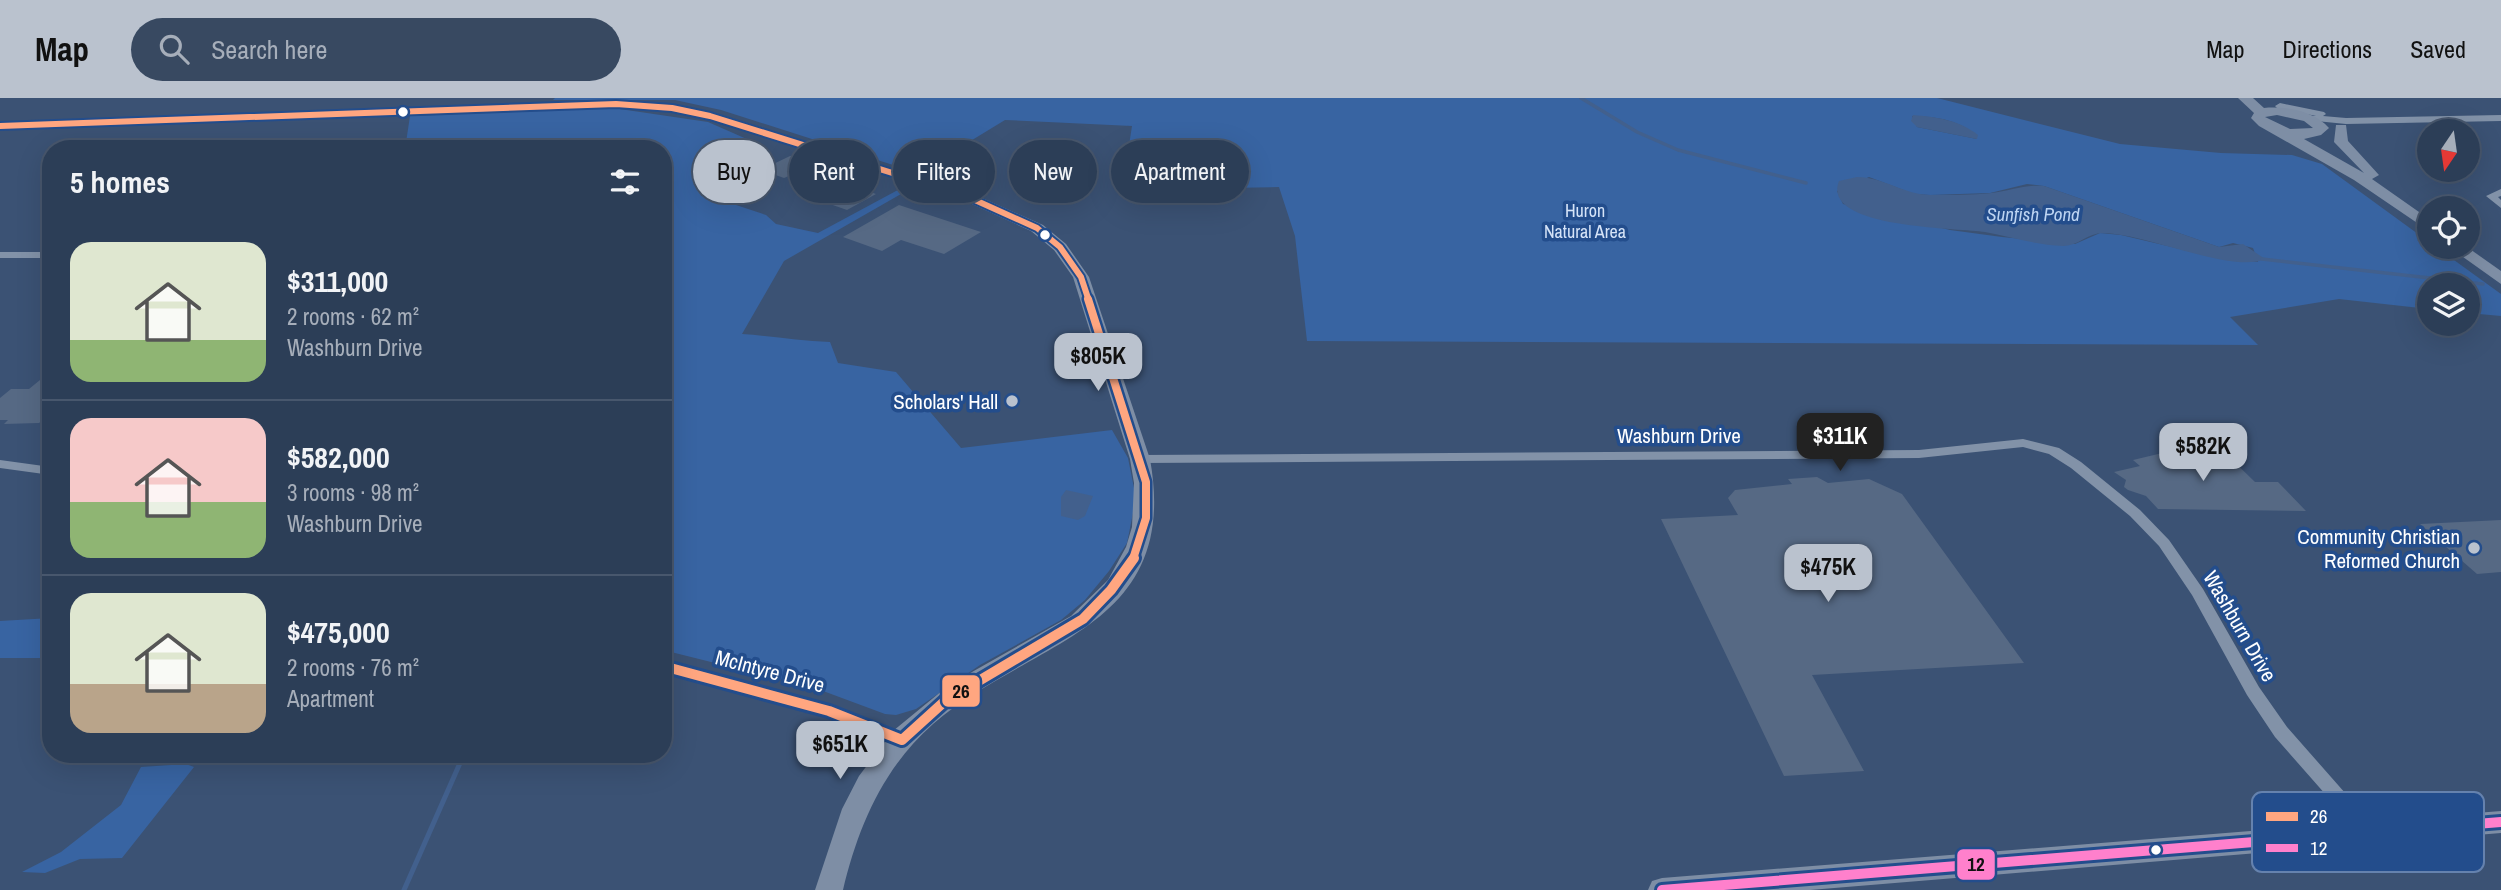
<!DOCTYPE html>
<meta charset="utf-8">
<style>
body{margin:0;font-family:"Archivo Narrow",sans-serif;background:#384961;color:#f1f3f6;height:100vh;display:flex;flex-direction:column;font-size:26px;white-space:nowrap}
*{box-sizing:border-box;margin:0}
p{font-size:23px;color:#a6aeba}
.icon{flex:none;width:38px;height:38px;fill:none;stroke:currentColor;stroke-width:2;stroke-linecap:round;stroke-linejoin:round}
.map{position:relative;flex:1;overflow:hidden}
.panel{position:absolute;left:42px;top:42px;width:630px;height:623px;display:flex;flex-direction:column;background:#2c3e57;border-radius:28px;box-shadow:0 7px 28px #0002,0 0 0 2px #48576d}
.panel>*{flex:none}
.hud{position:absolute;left:693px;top:42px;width:665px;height:63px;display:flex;gap:14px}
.needle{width:46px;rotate:193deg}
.fabs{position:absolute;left:2417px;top:21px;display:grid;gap:14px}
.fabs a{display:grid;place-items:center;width:63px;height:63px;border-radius:50%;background:#2c3e57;box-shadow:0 7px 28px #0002,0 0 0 2px #48576d;font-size:35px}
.price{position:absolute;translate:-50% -60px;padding:0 16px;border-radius:14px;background:#bac2ce;color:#111;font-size:23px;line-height:46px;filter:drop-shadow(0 2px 4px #0008)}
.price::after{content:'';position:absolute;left:50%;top:42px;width:21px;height:16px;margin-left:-10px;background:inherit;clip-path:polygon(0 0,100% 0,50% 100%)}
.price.active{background:#222;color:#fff}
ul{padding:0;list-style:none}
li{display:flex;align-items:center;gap:21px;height:175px;padding:0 28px}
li+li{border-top:2px solid #48576d}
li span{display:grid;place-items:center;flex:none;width:196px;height:140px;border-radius:21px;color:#555}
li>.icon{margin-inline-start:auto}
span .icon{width:84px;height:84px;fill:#fffc;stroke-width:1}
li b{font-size:30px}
h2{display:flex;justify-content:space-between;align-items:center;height:84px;padding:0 28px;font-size:30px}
.chip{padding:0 24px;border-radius:32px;background:#2c3e57;box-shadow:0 7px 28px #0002,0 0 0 2px #48576d;font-size:24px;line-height:63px}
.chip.active{background:#bac2ce;color:#111}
header{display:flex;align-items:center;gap:42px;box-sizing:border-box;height:98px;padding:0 35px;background:#bac2ce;color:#111}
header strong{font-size:33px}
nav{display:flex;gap:38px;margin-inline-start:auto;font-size:24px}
.search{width:490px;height:63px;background:#384961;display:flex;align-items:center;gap:18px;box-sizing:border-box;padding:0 24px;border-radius:38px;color:#a6aeba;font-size:26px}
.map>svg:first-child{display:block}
.green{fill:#3864a2;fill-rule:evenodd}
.water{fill:#42608d}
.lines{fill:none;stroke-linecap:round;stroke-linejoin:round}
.stream-far1{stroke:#42608d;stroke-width:3.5}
.stream{stroke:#42608d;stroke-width:5}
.building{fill:#566984}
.street{fill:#8292a8;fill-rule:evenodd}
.secondary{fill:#7e8ea5;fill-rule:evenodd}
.bus-1-far2-casing{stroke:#234d8c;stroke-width:10}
.bus-1-far1-casing{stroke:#234d8c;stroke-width:13}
.bus-1-casing{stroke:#234d8c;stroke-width:16}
.bus-2-casing{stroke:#234d8c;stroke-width:16}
.bus-1-far2{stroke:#ffa680;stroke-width:6}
.bus-1-far1{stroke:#ffa680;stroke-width:8}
.bus-1{stroke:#ffa680;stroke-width:10}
.bus-2{stroke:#ff80cc;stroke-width:10}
.bus-dot{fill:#fff;stroke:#234d8c;stroke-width:2.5}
.poi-dot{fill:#bac2ce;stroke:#234d8c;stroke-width:2.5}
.labels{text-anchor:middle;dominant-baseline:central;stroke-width:7;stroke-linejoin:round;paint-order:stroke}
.far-park-label{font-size:18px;fill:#d6e4f8;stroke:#234d8c}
.far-water-label{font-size:19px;font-style:italic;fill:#bdd4f2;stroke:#234d8c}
.poi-label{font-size:21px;fill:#fff;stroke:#234d8c;text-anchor:end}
.street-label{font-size:21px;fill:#fff;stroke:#234d8c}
.key{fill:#234d8c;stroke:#6582ae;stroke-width:2}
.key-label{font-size:19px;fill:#fff}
.line-badge{stroke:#234d8c;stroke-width:2.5}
.pale-badge-label{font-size:19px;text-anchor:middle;font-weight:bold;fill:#111}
</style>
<header>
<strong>Map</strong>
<div class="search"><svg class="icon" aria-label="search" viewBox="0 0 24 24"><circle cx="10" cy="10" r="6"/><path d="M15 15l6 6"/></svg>Search here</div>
<nav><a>Map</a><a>Directions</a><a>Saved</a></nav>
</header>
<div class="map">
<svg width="2501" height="792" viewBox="0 0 2501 792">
<rect width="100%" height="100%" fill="#3b5274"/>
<g class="green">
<path d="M555,0H1937L2120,46L2221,55L2292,57L2322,66L2429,144V149H2436L2501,196V218L2468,215V187H2429V211L2339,201L2230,219L2258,247L1307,243L1295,138L1279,89L1225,90L1224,82H1143L1125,73L1132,28L1005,22L918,75L721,12L675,2H553ZM1912,18C1936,19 1962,21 1977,41L1917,29ZM1869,79L1914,96L1930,97L1990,95L2027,86L2044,88L2219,149L2233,145L2253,150L2258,164L2210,158L2121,137L2100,135L2075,146L2002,139L1950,132L1843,106L1837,93Z"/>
<path d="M613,10L708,24L749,42L715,59L716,66L734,78L727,104L766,117L776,126L818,135L909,86L915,88L784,163L742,236C772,238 800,243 830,244L838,265L896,274L961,350L1112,332L1128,360L1136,400L1127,445L1109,473L1085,502L1061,522L980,567L916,611L896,617L885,616L815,590L663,552V51H405L410,18Z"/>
<polygon points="51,520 51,560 0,560 0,523"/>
<polygon points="186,666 194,669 122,760 80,761 45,775 22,774 61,754 121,707 141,669"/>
</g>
<g class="water">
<path d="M1913,17C1936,19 1959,22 1978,37L1977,41L1917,29L1911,23Z"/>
<path d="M1857,79C1884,79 1904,97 1931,97C1950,97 1972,97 1991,95C2010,93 2024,86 2044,88L2219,149L2243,146L2265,161C2233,176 2144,135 2103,135C2088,135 2078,148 2063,148C2036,147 2011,139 1985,134C1960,130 1820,131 1839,83Z"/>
<polygon points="1066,392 1093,398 1085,418 1078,422 1061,418 1061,399"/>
</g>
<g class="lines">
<g class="stream-far1">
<polyline points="1581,0 1637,34 1678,52 1806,85"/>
<polyline points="2262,161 2483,186"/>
</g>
<polyline class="stream" points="404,792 464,656"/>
</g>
<g class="building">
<polygon points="790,58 797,58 816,67 784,80 761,72"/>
<polygon points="839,83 876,96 847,112 810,99"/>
<polygon points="899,107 981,134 944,156 901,142 882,153 843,139"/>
<polygon points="51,273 51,315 39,325 4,326 8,322 0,322 0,300 11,291 29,291"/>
<polygon points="2179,351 2222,352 2255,384 2278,384 2306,413 2158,411 2146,398 2128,392 2124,389 2126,382 2114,374 2140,368 2133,362"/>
<polygon points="1817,379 1828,385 1869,381 1902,396 2024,565 1812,577 1864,673 1784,678 1661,421 1738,417 1728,400 1735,392 1792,386 1788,381"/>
<polygon points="2501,422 2501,474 2477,476 2420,426"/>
</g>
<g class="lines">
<g class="street">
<polygon points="2280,5 2324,14 2326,16 2323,18 2346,20 2501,17 2501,23 2346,26 2306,22 2306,18 2316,18 2277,10 2275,8"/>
<polygon points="2501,91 2501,98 2498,99 2501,102 2501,110 2486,98"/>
<rect x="0" y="154" width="51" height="6"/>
<polygon points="2023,341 2059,350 2081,364 2140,412 2169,442 2203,491 2259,589 2287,629 2375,729 2378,734 2375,739 2369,741 2363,739 2275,639 2247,597 2192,497 2159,448 2130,418 2071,370 2049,356 2023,349 1919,360 1140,365 1133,361 1140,357 1919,352"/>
<polygon points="0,362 51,369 51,377 0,370"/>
<polygon points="663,562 829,607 908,637 911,642 908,647 902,649 825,618 663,574"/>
</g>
<g class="secondary">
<path d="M2238,0H2253L2264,10C2286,8 2314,13 2329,30L2321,37L2304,41L2364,75L2334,44L2336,27H2346L2348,43L2379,77L2372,81L2429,121V133L2354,82L2259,28L2251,20L2254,15ZM2277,17L2304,23L2313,30L2290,31L2265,19Z"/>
<path d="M616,2L672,6L715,15L971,95L1043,127L1066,146L1089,179L1150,361C1181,533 1031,541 933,626C883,670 858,729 843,792H815L842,711L859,678L893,633L949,587L1071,518L1108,482L1126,449L1132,429L1134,385L1130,361L1073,179L1054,152L1031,133L961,101L707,21L672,14L616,10L0,32V24Z"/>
<polygon points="2449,149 2467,149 2501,173 2501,186"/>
<polygon points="2501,713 2501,735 1810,792 1648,792 1652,783 1662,780"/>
</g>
<defs>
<polyline id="bus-1-far2" points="0,28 616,6 672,10 710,18 966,98 1037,130 1060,149 1081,179 1089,203"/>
<polyline id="bus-1-far1" points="1088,201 1146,384 1146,420 1133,461"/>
<polyline id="bus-1" points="663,568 829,613 902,642 945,603 1083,521 1111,492 1134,460"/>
<polyline id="bus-2" points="1662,792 2501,724"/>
</defs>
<use href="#bus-1-far2" class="bus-1-far2-casing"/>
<use href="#bus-1-far1" class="bus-1-far1-casing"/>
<use href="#bus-1" class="bus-1-casing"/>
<use href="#bus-2" class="bus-2-casing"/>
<use href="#bus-1-far2" class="bus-1-far2"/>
<use href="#bus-1-far1" class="bus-1-far1"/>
<use href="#bus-1" class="bus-1"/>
<use href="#bus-2" class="bus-2"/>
</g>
<g class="bus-dot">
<circle cx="403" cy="14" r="6"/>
<circle cx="1045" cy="137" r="6"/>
<circle cx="2156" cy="752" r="6"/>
</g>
<g class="poi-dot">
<circle cx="1012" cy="303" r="7"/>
<circle cx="2474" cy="450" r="7"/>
</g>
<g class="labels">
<g class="far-park-label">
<text x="1585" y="112">Huron<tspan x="1585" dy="21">Natural Area</tspan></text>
</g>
<g class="far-water-label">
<text x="2033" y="116">Sunfish Pond</text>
</g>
<g class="poi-label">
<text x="998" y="303">Scholars' Hall</text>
<text x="2460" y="438">Community Christian<tspan x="2460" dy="24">Reformed Church</tspan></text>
</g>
<g class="street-label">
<text x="1679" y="337">Washburn Drive</text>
<text transform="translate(2240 528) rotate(60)">Washburn Drive</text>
<text transform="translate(770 573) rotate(15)">McIntyre Drive</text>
</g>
</g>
<rect x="2252" y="694" width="232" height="80" rx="10" class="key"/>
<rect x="2266" y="714" width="32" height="9" fill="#ffa680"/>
<rect x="2266" y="746" width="32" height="8" fill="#ff80cc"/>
<g class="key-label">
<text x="2310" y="725">26</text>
<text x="2310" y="757">12</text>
</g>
<g class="line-badge">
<rect x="941" y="576" width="40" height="34" rx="7" fill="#ffa680"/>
<rect x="1956" y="750" width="40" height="33" rx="7" fill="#ff80cc"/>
</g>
<g class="pale-badge-label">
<text x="961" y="600">26</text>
<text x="1976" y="773">12</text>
</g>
</svg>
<div class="fabs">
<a><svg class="needle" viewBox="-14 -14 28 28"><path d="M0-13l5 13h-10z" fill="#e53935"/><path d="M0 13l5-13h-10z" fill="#a6aeba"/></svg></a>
<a><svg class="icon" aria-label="locate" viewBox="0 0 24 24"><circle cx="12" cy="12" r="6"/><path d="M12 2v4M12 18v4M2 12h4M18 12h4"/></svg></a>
<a><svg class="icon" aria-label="layers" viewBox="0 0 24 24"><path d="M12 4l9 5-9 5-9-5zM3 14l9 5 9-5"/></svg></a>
</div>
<b class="price" style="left:1098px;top:295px">$805K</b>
<b class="price active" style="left:1840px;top:375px">$311K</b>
<b class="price" style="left:2203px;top:385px">$582K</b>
<b class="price" style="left:1828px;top:506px">$475K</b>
<b class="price" style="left:840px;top:683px">$651K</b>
<div class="hud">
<a class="chip active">Buy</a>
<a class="chip">Rent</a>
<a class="chip">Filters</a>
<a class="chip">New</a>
<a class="chip">Apartment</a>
</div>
<section class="panel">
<h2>5 homes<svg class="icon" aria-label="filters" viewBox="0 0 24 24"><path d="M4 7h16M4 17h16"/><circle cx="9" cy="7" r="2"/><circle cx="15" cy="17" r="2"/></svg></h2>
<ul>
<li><span style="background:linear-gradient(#dfe7d0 70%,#8fb573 0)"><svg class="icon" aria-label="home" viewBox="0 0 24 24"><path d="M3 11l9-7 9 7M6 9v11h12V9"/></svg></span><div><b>$311,000</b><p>2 rooms · 62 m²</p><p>Washburn Drive</p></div></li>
<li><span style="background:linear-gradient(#f6c9c9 60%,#8fb573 0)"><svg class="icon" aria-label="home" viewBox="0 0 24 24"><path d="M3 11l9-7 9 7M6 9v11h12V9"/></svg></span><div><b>$582,000</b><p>3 rooms · 98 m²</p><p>Washburn Drive</p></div></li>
<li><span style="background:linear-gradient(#dfe7d0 65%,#b9a48a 0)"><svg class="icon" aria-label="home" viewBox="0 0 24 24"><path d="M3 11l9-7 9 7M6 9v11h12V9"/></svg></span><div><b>$475,000</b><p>2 rooms · 76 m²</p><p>Apartment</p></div></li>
</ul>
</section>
</div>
